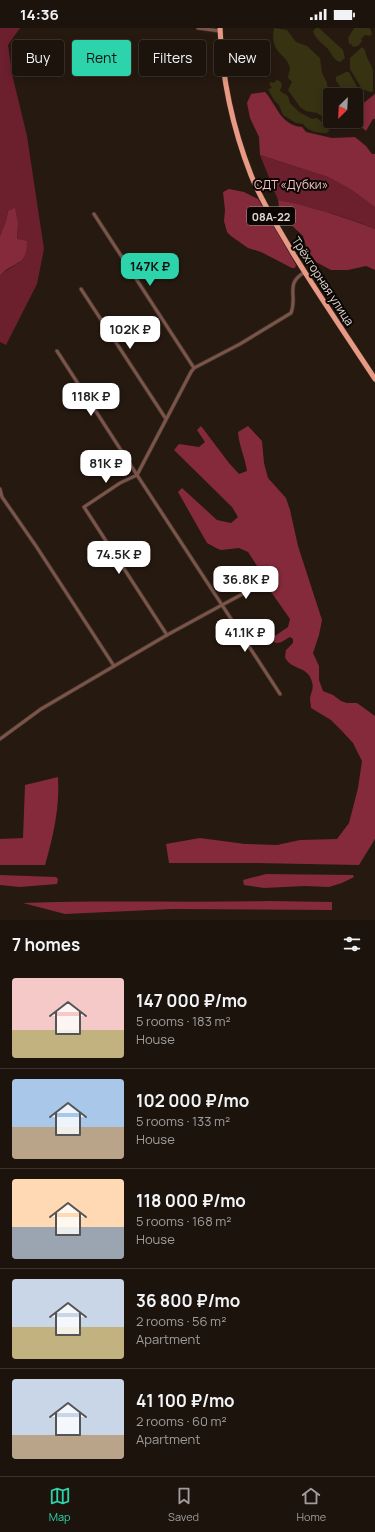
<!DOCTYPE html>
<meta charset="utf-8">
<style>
body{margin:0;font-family:Manrope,sans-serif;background:#29201a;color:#f1f3f6;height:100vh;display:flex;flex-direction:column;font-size:15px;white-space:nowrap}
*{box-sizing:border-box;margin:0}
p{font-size:13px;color:#a09e9d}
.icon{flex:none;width:22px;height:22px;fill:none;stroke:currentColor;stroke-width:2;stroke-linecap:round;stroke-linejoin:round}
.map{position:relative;height:892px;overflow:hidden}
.panel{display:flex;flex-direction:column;background:#1c130c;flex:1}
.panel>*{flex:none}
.top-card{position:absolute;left:12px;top:12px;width:351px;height:36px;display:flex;gap:8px}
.needle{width:26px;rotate:204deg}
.tools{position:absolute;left:323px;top:60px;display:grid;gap:8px}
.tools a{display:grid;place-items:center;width:40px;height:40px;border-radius:4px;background:#1c130c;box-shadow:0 2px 10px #0003,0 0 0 1px #3a322d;font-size:20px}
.price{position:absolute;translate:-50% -34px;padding:0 9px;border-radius:8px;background:#fff;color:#222;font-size:13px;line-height:26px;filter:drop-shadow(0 1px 2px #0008)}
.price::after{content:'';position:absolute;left:50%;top:24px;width:12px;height:9px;margin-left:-6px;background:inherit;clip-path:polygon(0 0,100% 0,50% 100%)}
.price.selected{background:#2dd4ab;color:#111}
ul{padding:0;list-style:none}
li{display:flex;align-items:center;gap:12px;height:100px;padding:0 12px}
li+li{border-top:1px solid #3a322d}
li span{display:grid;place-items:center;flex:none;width:112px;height:80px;border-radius:4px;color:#555}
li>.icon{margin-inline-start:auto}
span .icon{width:48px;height:48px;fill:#fffc;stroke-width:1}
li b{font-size:17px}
h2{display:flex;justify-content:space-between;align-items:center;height:48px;padding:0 12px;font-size:17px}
.tag{padding:0 14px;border-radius:4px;background:#1c130c;box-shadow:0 2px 10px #0003,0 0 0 1px #3a322d;font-size:14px;line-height:36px}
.tag.selected{background:#2dd4ab;color:#111}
.status{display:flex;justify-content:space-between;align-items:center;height:28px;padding:0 20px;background:#1c130c;direction:ltr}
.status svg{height:11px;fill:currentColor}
.menu{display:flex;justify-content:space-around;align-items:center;height:56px;border-top:1px solid #3a322d;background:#1c130c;font-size:11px;color:#a09e9d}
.menu a{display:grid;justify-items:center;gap:2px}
.menu .selected{color:#2dd4ab}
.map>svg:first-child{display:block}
.green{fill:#6c1f2d}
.forest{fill:#852a3a}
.water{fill:#363212}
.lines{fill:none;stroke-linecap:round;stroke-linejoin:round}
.minor-casing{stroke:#40342b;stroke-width:4.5}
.trunk-casing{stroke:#40342b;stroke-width:6}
.minor{stroke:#7c5449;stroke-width:3}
.trunk{stroke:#ea9a84;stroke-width:5}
.labels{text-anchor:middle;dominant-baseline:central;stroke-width:4;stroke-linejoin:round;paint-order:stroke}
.shield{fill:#0b0603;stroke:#a19994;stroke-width:1}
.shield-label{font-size:11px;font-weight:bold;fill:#e1d8d2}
.park-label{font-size:12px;fill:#f5c0c3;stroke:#0b0603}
.street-label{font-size:12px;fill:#e1d8d2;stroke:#0b0603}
</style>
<div class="status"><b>14:36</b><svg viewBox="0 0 49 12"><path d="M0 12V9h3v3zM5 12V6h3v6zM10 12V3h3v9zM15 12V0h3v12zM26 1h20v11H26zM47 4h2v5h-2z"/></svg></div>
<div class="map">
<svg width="375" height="892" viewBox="0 0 375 892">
<rect width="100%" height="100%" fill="#261910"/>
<g class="green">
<polygon points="0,0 20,0 8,17 13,50 27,108 44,221 37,256 6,317 0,314 0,248 4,244 20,234 17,211 18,196 8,183 6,193 0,208"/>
<path d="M260,127L328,149L350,161L375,179V201C344,188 311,179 278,172Z"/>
</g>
<g class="forest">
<path d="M265,64C277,77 280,97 302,99L306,104L332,110L355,109L366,118L372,126H375V179L350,161L328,149L260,127L259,109L250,90L247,75L251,66Z"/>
<polygon points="375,66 375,91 373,91 366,103 359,97 361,77"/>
<polygon points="229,161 244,164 258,171 296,237 295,240 292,240 261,224 248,220 231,208 227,204 224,193 225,182 223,164"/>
<path d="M278,172C311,178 344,189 375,201V242L366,238L348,242H331L316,234L307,221L303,208L287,193L284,184L279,179Z"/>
<path d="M15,180L18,196L17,211L27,213C27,240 12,233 0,248V208L6,193L8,183Z"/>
<path d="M201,398L229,435L239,446L247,443C245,429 239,418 238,404L248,398L262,413L264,435L268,450L286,470L290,482L298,518L322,592L319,607L313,625L319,638V652L323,663L333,667L341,673L347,675H357L375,688V811L359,837L253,835H169L166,816L200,810L245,816L277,817L300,812L337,811L349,795L358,760L362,733L353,715L341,702L331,692L311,680C311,677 310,673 310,670C311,664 314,661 312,654C308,637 291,643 285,629L286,622L293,615V611L290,609C284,612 277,619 272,612V610L288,599L290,591L269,561L267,553L248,524L239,520L221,522L216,520L207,515L178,464L182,460L217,492L231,495L238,489L232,479L174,422L179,416L199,419L205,414L197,402Z"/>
<path d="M58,749C60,779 53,809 45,837H0V811L23,810L25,757Z"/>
<polygon points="266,846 353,847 354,849 342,855 329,859 305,858 264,860 244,857 243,852"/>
<polygon points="0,847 56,849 58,851 57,856 20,859 0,857"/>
<path d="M269,873L332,874V882L172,881L65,886L23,875C105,872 187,875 269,873Z"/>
</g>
<g class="water">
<path d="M274,0L287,2L296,14L307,18L320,30L322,45L327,55L328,64L334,67H330V93L317,85L306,83L300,79L288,62L292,54L288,50C288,47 290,43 290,40C287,25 269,26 274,0Z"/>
<path d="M316,0H319L343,22L345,30L340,34C333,32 332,25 327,20C322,15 315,11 313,3Z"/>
<polygon points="354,0 370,0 372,6 370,8 365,7 361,11 362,13 358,18 353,19 351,16 349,16 348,10"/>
<path d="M43,12L47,13L53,17L51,23L53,27C45,38 42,35 31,33V30L33,27L28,18H34L35,15Z"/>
<path d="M362,19L365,22C366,31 372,36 373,43C373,47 373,60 373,63L370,64L362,61L350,41V30Z"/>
<polygon points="346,44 349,44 362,68 362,71 357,76 356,67 346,67 336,53 336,49 335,49 338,48"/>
<path d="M276,52L280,53L282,57L280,63L288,68L290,75L299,84L312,91L317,90L322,94L323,99L330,102L327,105C317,105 309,104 303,96L296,95L283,87L279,77L274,72L268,61L272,60L269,56L271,54L274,55Z"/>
</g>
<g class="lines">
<defs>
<g id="minor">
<polyline points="198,0 220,3"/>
<polyline points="94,186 194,340"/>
<polyline points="81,261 166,391"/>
<polyline points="0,461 2,469 36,518 114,638"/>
<polyline points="263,555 222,577 280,666"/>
<path d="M167,607L84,479L120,455L137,447L191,344L194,340L240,316L291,285C298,267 284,256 305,244"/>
<polyline points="0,711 41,681 167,607 222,577 137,447 57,323"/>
</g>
<path id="trunk" d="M220,0C222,50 233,101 251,147C262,175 279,201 294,227C320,269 348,310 375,351"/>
</defs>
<use href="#minor" class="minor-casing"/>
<use href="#trunk" class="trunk-casing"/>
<use href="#minor" class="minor"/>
<use href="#trunk" class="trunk"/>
</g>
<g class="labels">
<rect class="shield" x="247" y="179" width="48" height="18" rx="3"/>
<g class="shield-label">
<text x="271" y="188">08А-22</text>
</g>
<g class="park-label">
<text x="291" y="156">СДТ «Дубки»</text>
</g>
<g class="street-label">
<text transform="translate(323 253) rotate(57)">Трёхгорная улица</text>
</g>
</g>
</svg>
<div class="tools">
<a><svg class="needle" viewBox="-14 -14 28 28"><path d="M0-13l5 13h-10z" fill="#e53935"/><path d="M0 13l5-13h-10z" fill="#a09e9d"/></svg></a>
</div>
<b class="price selected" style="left:150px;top:259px">147K ₽</b>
<b class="price" style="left:130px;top:322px">102K ₽</b>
<b class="price" style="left:91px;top:389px">118K ₽</b>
<b class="price" style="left:106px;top:456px">81K ₽</b>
<b class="price" style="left:119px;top:547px">74.5K ₽</b>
<b class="price" style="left:246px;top:572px">36.8K ₽</b>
<b class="price" style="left:245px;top:625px">41.1K ₽</b>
<div class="top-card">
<a class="tag">Buy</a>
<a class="tag selected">Rent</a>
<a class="tag">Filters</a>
<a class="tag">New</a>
</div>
</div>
<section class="panel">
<h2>7 homes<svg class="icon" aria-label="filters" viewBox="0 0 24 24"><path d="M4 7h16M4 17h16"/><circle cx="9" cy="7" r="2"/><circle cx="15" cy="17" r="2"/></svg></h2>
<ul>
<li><span style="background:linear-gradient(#f6c9c9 65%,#c2b280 0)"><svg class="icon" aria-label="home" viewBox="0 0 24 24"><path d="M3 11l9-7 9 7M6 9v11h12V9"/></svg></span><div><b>147 000 ₽/mo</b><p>5 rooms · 183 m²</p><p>House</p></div></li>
<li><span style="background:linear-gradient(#a9c7e8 60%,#b9a48a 0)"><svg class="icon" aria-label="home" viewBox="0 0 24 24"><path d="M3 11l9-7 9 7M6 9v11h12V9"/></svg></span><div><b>102 000 ₽/mo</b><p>5 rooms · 133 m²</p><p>House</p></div></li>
<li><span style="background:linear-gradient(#ffd9b3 60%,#9aa5b1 0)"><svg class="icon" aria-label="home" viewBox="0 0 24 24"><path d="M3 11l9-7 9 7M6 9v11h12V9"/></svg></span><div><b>118 000 ₽/mo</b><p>5 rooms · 168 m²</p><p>House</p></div></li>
<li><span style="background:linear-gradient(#c9d6e8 60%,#c2b280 0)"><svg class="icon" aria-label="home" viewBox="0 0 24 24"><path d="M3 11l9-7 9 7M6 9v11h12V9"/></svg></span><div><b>36 800 ₽/mo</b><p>2 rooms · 56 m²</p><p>Apartment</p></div></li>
<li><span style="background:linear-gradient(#c9d6e8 70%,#b9a48a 0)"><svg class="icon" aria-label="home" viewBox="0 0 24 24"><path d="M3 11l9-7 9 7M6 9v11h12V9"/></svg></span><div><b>41 100 ₽/mo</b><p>2 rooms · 60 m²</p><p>Apartment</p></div></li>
</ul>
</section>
<nav class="menu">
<a class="selected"><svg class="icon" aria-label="map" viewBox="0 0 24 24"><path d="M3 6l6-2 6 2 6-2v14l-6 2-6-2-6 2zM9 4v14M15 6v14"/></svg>Map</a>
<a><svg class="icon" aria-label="saved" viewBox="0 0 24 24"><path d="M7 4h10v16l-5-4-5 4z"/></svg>Saved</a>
<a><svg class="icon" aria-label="home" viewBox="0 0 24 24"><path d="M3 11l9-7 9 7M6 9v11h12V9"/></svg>Home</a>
</nav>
